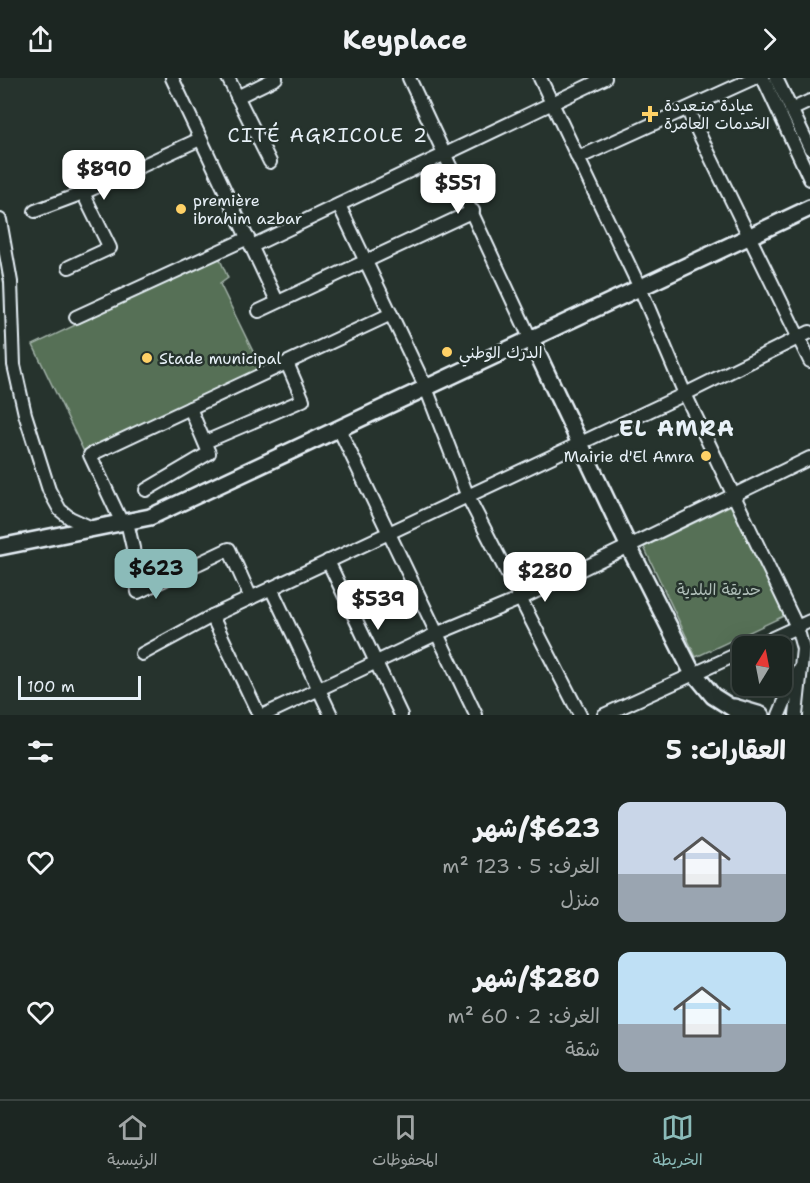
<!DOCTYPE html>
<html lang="ar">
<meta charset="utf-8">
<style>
body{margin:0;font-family:"Shantell Sans","Playpen Sans Arabic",sans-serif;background:#29322f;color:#f1f3f6;direction:rtl;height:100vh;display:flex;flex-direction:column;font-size:22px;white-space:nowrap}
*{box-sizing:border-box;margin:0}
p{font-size:20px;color:#a0a5a5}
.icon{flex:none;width:33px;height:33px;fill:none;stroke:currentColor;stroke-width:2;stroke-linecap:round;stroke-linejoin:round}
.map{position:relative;height:637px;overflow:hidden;direction:ltr}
.details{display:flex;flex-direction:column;background:#1c2622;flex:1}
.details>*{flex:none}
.needle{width:39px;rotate:10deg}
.fabs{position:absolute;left:732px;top:558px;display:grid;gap:12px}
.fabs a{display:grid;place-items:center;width:60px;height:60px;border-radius:12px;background:#1c2622;box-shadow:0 6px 24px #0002,0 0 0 2px #3a4340;font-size:30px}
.scale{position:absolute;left:18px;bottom:15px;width:123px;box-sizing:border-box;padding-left:6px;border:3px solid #e8f1f8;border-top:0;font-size:16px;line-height:21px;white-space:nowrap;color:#e8f1f8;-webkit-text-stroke:4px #26332d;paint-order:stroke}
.price{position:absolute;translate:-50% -51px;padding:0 14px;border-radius:12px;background:#fff;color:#222;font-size:20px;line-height:39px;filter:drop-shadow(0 2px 3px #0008)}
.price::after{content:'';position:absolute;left:50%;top:36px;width:18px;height:14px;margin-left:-9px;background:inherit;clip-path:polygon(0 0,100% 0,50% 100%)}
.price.on{background:#8bbbb9;color:#111}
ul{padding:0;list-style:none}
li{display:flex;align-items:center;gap:18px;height:150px;padding:0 24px}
li span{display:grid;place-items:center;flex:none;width:168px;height:120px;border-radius:12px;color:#555}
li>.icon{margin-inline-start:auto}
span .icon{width:72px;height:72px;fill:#fffc;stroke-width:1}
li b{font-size:26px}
h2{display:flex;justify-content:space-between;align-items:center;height:72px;padding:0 24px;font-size:26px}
header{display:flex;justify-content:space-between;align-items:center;height:78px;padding:0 24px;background:#1c2622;font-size:27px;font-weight:700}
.tabs{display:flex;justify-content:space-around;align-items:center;height:84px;border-top:2px solid #3a4340;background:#1c2622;font-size:16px;color:#a0a5a5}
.tabs a{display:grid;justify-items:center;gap:3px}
.tabs .on{color:#8bbbb9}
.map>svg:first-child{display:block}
.green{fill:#577056;stroke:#a0b0a7;stroke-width:1.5}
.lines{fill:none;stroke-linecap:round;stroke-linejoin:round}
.minor-casing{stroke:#e8f1f8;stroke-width:16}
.major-casing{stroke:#e8f1f8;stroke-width:20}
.minor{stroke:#26332d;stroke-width:12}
.major{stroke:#26332d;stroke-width:15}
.poi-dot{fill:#ffd166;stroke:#26332d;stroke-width:2}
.labels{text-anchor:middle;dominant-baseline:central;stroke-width:5;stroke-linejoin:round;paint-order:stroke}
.poi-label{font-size:16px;fill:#e8f1f8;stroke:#26332d;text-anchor:start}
.park-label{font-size:16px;fill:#aebdb7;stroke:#26332d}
.quarter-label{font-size:20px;letter-spacing:1.5px;fill:#e8f1f8;stroke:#26332d}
.district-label{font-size:22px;font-weight:bold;letter-spacing:1.5px;fill:#e8f1f8;stroke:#26332d}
</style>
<header><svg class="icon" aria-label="forward" viewBox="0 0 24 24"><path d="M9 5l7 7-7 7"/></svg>Keyplace<svg class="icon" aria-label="share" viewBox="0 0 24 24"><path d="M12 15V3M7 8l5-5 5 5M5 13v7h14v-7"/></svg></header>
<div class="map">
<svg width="810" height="637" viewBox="0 0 810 637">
<rect width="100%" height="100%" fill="#26332d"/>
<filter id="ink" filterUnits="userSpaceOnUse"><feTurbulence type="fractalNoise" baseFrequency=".0167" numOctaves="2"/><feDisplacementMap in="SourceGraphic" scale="12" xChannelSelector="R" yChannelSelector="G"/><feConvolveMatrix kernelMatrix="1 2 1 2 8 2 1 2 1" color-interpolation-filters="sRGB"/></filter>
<g filter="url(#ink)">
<g class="green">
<polygon points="219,179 228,200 220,206 262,292 85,376 33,267"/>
<polygon points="733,426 786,537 696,579 644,469"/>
</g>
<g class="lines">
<defs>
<g id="minor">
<polyline points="172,0 277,223"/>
<polyline points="228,0 270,84"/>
<polyline points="409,0 531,262"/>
<polyline points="540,0 640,210 685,316 797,549 803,571 796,637"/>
<polyline points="763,0 810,101"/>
<polyline points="776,0 810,70"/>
<polyline points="237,19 276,0"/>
<polyline points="687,31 810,283"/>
<polyline points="791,32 810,23"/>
<polyline points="578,80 754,0"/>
<polyline points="339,127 426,310 468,419 580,637"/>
<polyline points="35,133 83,115"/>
<polyline points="0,142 11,204 14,287 25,336 49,412 60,432 70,440 94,451"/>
<polyline points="252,168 605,0"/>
<polyline points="69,189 110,170 83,115 200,61"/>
<polyline points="259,233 473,133"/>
<polyline points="76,239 248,160"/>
<polyline points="339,351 476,637"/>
<polyline points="205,364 303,322 287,285"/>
<polyline points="146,412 209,375 190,330"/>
<polyline points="127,444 133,470 138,514 229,471 251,520"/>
<polyline points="122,445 90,377 391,236"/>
<polyline points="328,483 401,637"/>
<polyline points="271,510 331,637"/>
<polyline points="212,538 259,637"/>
<polyline points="755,568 810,543"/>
<polyline points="142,576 212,538 685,316 810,254"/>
<polyline points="264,637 436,556 520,521 810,380"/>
<polyline points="604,637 742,574"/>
<polyline points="779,637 797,594"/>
</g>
<g id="major">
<polyline points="531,262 629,469 690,590 713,618 743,637"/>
<polyline points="0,469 150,439 810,130"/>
<polyline points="734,629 761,637"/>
</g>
</defs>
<use href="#minor" class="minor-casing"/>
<use href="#major" class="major-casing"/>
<use href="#minor" class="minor"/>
<use href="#major" class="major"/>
</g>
</g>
<g class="poi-dot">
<path d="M647 27h6v6h6v6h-6v6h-6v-6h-6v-6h6z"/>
<circle cx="181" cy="131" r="6"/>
<circle cx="447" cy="274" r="6"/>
<circle cx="147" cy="280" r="6"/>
<circle cx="706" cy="378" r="6"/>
</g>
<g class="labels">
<g class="poi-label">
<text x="664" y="27">عيادة متـعددة<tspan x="664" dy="18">الخدمات العامرة</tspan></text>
<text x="193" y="122">première<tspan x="193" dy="18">ibrahim azbar</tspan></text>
<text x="459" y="274">الدرك الوطني</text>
<text x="159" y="280">Stade municipal</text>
<text x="694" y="378" text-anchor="end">Mairie d'El Amra</text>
</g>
<g class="park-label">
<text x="719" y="511">حديقة البلدية</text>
</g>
<g class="quarter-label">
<text x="328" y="57">CITÉ AGRICOLE 2</text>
</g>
<g class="district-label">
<text x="677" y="350">EL AMRA</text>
</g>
</g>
</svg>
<div class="fabs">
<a><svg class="needle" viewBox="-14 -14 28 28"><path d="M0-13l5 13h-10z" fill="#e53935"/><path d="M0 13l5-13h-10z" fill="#a0a5a5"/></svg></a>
</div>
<div class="scale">100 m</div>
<b class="price" style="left:104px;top:123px">$890</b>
<b class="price" style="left:458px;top:137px">$551</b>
<b class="price on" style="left:156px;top:522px">$623</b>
<b class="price" style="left:545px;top:525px">$280</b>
<b class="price" style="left:378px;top:553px">$539</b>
</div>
<section class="details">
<h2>العقارات: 5<svg class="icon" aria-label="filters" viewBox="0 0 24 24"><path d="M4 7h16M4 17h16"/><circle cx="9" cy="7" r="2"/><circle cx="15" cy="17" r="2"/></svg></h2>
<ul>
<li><span style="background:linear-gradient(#c9d6e8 60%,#9aa5b1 0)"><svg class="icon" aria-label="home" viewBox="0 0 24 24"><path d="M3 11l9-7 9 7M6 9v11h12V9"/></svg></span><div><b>$623/شهر</b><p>الغرف: 5 · 123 m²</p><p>منزل</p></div><svg class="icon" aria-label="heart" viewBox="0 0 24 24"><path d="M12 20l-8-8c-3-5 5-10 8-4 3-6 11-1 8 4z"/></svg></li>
<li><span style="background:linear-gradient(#bfe0f5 60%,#9aa5b1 0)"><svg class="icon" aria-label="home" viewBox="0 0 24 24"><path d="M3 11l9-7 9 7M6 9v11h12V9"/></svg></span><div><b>$280/شهر</b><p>الغرف: 2 · 60 m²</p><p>شقة</p></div><svg class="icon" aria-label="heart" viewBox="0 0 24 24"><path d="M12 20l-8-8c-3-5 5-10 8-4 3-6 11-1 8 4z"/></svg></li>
</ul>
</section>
<nav class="tabs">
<a class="on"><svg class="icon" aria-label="map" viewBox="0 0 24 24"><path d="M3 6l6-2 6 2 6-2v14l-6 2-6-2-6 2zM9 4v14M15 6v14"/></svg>الخريطة</a>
<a><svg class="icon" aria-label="saved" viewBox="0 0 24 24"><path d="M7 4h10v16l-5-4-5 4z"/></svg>المحفوظات</a>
<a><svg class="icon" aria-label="home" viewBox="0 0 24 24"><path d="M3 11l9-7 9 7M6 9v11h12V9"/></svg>الرئيسية</a>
</nav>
